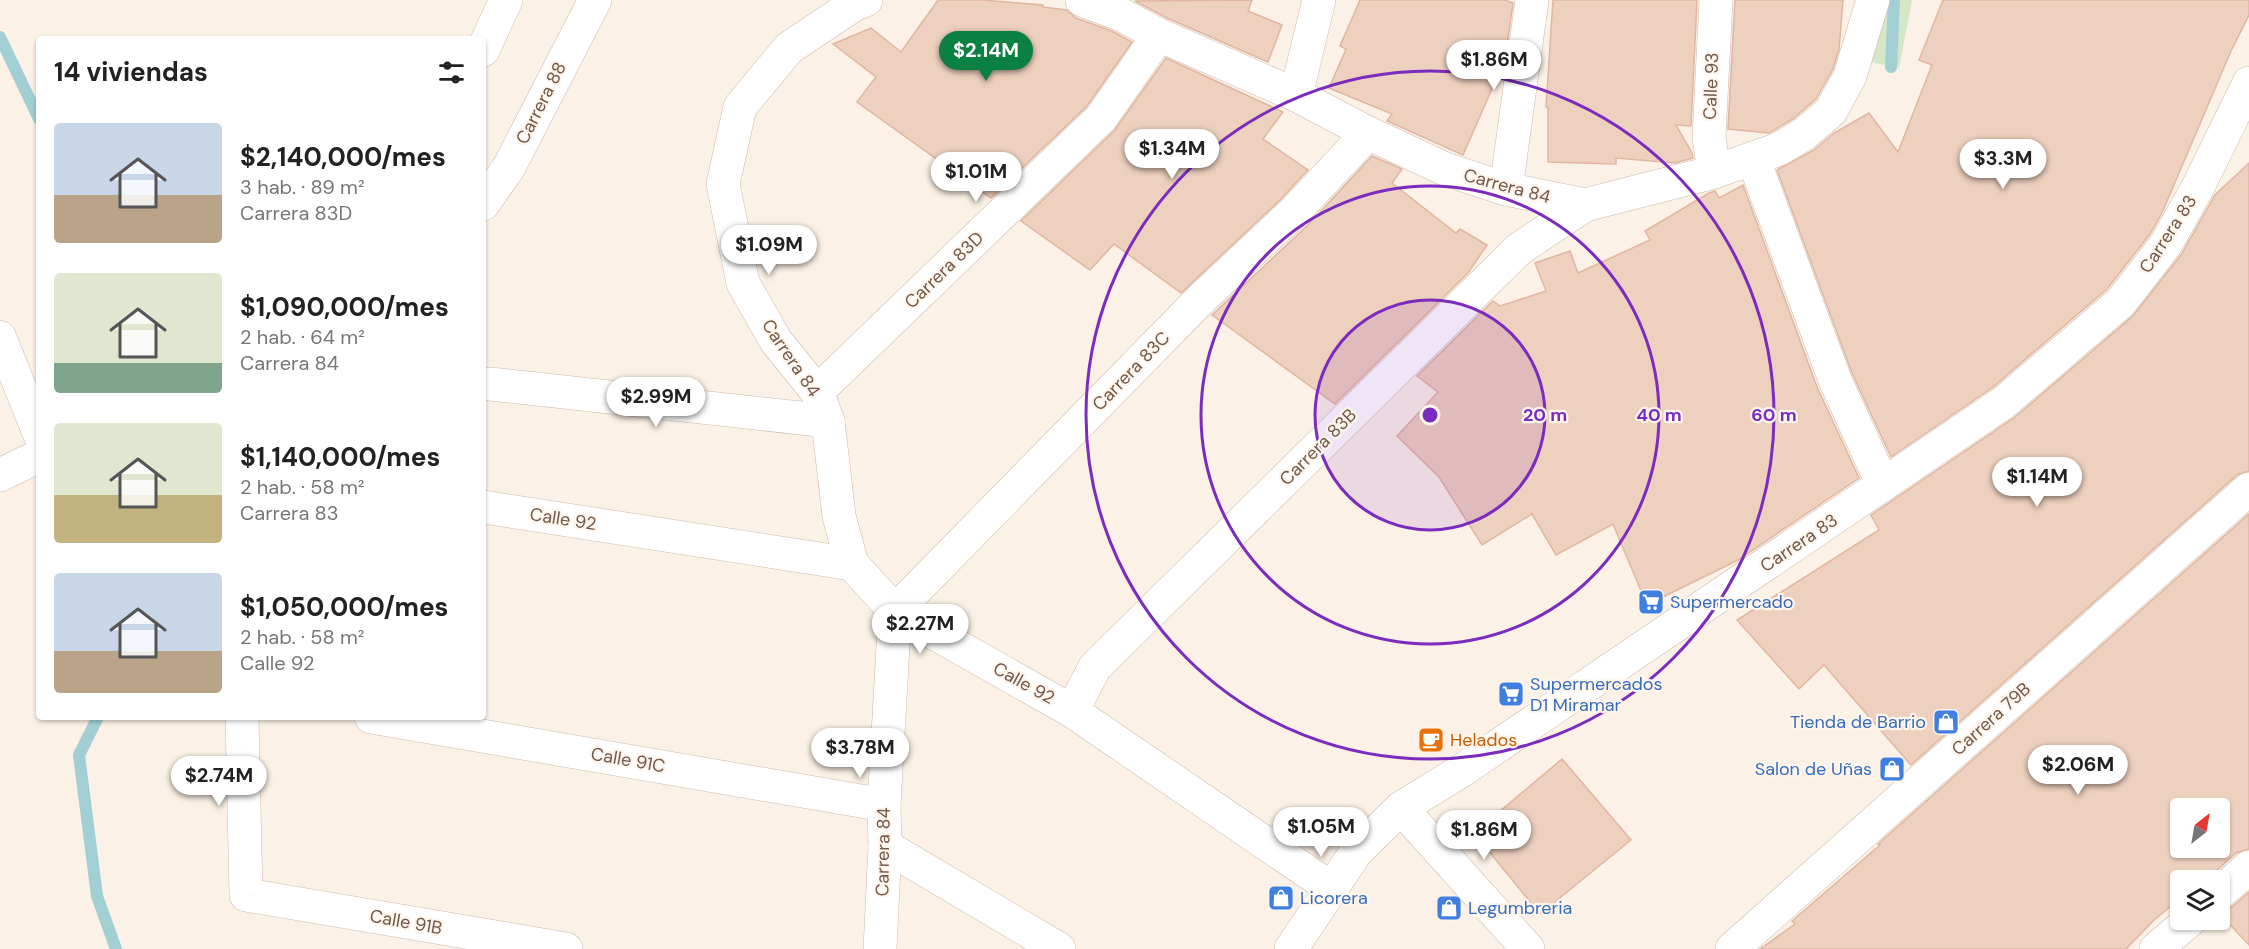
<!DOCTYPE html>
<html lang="es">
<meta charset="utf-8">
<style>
body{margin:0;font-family:"DM Sans",sans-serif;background:#f6f6f6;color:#222;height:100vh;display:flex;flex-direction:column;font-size:22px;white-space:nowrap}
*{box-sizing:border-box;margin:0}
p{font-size:20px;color:#767676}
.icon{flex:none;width:33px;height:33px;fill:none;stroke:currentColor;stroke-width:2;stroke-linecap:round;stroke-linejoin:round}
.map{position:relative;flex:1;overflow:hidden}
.drawer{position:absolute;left:36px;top:36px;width:450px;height:684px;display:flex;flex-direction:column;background:#fff;border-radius:6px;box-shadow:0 2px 4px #0004}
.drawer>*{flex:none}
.needle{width:39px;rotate:31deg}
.tools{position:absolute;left:2170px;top:798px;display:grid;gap:12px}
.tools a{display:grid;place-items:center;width:60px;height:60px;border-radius:6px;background:#fff;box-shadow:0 2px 4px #0004;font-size:30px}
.price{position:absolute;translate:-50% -51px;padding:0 14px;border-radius:21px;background:#fff;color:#222;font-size:20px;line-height:39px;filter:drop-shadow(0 2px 3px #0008)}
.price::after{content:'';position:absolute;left:50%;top:36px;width:18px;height:14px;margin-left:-9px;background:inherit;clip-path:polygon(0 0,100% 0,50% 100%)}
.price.current{background:#0b8043;color:#fff}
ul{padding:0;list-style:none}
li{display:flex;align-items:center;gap:18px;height:150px;padding:0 18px}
li span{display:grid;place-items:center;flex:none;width:168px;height:120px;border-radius:6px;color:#555}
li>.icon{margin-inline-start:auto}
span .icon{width:72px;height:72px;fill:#fffc;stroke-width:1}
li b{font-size:26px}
h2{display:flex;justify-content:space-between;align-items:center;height:72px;padding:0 18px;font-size:26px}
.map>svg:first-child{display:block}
.green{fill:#d5e7c5}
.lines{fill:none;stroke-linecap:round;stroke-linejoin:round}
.stream{stroke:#a2cfd4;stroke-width:12}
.building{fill:#eed0bf;stroke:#e0b6a1;stroke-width:1.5;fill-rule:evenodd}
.pedestrian-casing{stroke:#ccb9ad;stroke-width:33}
.minor-casing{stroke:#ccb9ad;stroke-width:34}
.tertiary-casing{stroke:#ccb9ad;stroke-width:34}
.pedestrian{stroke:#fff;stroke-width:32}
.minor{stroke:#fff;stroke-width:33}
.tertiary{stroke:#fff;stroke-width:33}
.ring{fill:none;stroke:#7b2cbf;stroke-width:3}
.labels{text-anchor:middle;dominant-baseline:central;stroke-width:4.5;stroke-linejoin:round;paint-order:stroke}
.street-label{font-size:18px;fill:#72584c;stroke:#fef6ec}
.shop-label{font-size:18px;fill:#366cbe;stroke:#fef6ec;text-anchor:start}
.food-label{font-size:18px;fill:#c56008;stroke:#fef6ec;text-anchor:start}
.centre{fill:#7b2cbf;stroke:#fef6ec;stroke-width:3}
.ring-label{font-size:18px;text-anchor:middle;font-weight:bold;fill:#7b2cbf;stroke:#fef6ec;stroke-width:4.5;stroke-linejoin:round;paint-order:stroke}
</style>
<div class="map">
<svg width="2249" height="949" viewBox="0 0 2249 949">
<rect width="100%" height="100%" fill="#fbf1e6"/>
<polygon class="green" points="1879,0 1912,0 1899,68 1870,62"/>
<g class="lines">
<g class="stream">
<polyline points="0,37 39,119"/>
<polyline points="1891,67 1894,0"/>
<polyline points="98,717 79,755 97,896 116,949"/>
</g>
</g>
<g class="building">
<polygon points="938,0 983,0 1043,5 1042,7 1067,10 1076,18 1112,31 1132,42 1087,106 991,198 857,102 876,77 833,44 871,28 901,52"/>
<polygon points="1252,0 1248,11 1282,25 1268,62 1167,18 1135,1"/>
<polygon points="1360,0 1505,0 1513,3 1505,59 1463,155 1387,121 1392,114 1329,88 1346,49 1340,46"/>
<polygon points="1553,0 1697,0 1691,126 1676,125 1692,153 1693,158 1675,163 1616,158 1616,164 1548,162 1548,107 1546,107"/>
<polygon points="1735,0 1843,0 1839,49 1833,69 1816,99 1793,119 1769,133 1728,129"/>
<polygon points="1943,0 2249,0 2249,15 2231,51 2162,213 2150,234 2107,289 1992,388 1891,457 1852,373 1777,170 1814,150 1834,133 1869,113 1898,152 1932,65 1919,60"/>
<polygon points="1166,58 1283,112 1263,139 1308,170 1282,198 1181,293 1114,244 1090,270 1021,221 1114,131"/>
<polygon points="1372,156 1402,169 1392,183 1456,233 1460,229 1487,245 1468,273 1335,404 1212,315 1308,225"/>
<polygon points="2249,163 2249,471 2237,475 1911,765 1824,665 1799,689 1737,620 1879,530 1871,515 2015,417 2133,316 2181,255 2215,195"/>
<polygon points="1743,185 1817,387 1859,478 1738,560 1647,605 1613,524 1556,555 1532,514 1482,545 1439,477 1397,436 1438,392 1417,376 1493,301 1500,306 1546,291 1535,263 1570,251 1578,273 1650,240 1645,231 1709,193 1715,191 1719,198"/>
<path d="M2249,514V849L2236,853L2206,880H2181V898L2154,920L2126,949H1760L1795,924L1792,921L1880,845L1878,844ZM2181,808H2220V848H2181Z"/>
<polygon points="1562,759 1631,840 1540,914 1474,833"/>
<polygon points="2249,892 2249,945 2220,914 2220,911 2232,907"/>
</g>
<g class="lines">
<defs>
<polyline id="pedestrian" points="0,337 39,434"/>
<g id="minor">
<polyline points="1082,0 1120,14 1159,35 1296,95 1368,133 1445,169 1506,189 1585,205 1714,172 1779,149 1804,134 1831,111 1850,76 1873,0"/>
<polyline points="483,50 506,0"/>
<polyline points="1296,95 1319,0"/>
<polyline points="1753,158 1835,380 1883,485"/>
<polyline points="1714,172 1709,137 1716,0"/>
<polyline points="1506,189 1532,0"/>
<polyline points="490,384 828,421"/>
<polyline points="817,392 1101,118 1159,35"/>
<polyline points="483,507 852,564 895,611 1072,711 1331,888"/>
<polyline points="852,564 839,516 828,421 817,392 776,341 743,283 723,184 740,107 789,48 855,4 866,0"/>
<polyline points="1072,711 1095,667 1519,249 1585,205"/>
<polyline points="242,717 246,895 566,949"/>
<polyline points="371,717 884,805"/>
<polyline points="885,846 1059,949"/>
<polyline points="2220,893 2249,867"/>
<polyline points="880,949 885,846 884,805 895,611 1202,298 1295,211 1368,133"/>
<polyline points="1732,949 2249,489"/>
<polyline points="2156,949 2190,920"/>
</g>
<g id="tertiary">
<polyline points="483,204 509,167 595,0"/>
<polyline points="0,475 39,456"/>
<polyline points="1401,808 1528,949"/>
<polyline points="1291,949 1356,852 1401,808 1461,771 2003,403 2121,302 2166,244 2198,187 2249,83"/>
</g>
</defs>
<use href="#pedestrian" class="pedestrian-casing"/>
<use href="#minor" class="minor-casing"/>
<use href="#tertiary" class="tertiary-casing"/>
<use href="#pedestrian" class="pedestrian"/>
<use href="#minor" class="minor"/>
<use href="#tertiary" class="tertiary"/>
</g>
<circle cx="1430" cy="415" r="115" fill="#7b2cbf" fill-opacity=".12"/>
<g class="ring">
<circle cx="1430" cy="415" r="115"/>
<circle cx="1430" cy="415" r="229"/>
<circle cx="1430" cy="415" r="344"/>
</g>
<defs>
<symbol id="supermarket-square" viewBox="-11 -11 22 22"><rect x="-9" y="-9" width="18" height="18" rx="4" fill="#3f7fe0" stroke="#fef6ec"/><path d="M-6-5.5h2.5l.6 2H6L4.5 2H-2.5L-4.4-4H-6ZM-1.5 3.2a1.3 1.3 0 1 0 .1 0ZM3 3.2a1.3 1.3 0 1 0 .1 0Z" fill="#fff"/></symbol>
<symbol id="shop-square" viewBox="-11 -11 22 22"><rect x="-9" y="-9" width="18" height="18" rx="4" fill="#3f7fe0" stroke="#fef6ec"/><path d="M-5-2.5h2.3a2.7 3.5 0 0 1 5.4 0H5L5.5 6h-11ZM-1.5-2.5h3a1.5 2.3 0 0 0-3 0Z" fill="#fff"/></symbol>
<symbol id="cafe-square" viewBox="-11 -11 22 22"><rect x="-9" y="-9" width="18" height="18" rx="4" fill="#e8710a" stroke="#fef6ec"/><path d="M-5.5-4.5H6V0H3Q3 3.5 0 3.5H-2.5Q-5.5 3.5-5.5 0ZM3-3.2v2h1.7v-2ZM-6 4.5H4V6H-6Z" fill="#fff"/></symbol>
</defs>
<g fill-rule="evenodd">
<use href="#supermarket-square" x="1636" y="587" width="30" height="30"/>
<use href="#supermarket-square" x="1496" y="679" width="30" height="30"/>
<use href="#shop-square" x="1931" y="707" width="30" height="30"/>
<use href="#cafe-square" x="1416" y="725" width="30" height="30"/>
<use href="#shop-square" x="1877" y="754" width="30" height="30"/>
<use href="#shop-square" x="1266" y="883" width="30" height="30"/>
<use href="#shop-square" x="1434" y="893" width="30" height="30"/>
</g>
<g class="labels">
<g class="street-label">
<text transform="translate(1711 86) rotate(-88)">Calle 93</text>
<text transform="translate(541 103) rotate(-63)">Carrera 88</text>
<text transform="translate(1507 186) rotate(15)">Carrera 84</text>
<text transform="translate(2168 234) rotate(-57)">Carrera 83</text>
<text transform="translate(944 270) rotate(-44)">Carrera 83D</text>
<text transform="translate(791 358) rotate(56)">Carrera 84</text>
<text transform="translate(1131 371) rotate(-46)">Carrera 83C</text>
<text transform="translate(1318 447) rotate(-45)">Carrera 83B</text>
<text transform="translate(563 519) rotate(9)">Calle 92</text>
<text transform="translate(1799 543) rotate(-34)">Carrera 83</text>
<text transform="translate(1024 683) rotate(29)">Calle 92</text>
<text transform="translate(1991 719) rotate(-42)">Carrera 79B</text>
<text transform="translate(628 760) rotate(10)">Calle 91C</text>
<text transform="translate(883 852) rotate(-89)">Carrera 84</text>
<text transform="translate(406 922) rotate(10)">Calle 91B</text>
</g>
<g class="shop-label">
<text x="1670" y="602">Supermercado</text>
<text x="1530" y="684">Supermercados<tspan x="1530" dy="21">D1 Miramar</tspan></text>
<text x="1926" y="722" text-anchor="end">Tienda de Barrio</text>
<text x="1872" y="769" text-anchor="end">Salon de Uñas</text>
<text x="1300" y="898">Licorera</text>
<text x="1468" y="908">Legumbreria</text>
</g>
<g class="food-label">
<text x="1450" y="740">Helados</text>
</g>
</g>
<circle cx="1430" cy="415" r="9" class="centre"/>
<g class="ring-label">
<text x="1545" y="421">20 m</text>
<text x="1659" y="421">40 m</text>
<text x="1774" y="421">60 m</text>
</g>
</svg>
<div class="tools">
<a><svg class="needle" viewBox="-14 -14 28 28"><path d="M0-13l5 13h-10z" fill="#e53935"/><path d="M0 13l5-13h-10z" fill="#767676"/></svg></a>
<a><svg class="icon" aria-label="layers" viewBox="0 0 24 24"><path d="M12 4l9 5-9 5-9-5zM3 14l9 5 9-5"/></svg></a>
</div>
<b class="price current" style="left:986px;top:82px">$2.14M</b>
<b class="price" style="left:1494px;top:91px">$1.86M</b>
<b class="price" style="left:1172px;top:180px">$1.34M</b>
<b class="price" style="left:2003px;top:190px">$3.3M</b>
<b class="price" style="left:976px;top:203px">$1.01M</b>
<b class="price" style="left:769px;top:276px">$1.09M</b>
<b class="price" style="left:656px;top:428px">$2.99M</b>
<b class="price" style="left:2037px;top:508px">$1.14M</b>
<b class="price" style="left:920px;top:655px">$2.27M</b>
<b class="price" style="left:860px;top:779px">$3.78M</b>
<b class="price" style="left:2078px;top:796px">$2.06M</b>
<b class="price" style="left:219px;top:807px">$2.74M</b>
<b class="price" style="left:1321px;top:858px">$1.05M</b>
<b class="price" style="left:1484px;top:861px">$1.86M</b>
<section class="drawer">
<h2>14 viviendas<svg class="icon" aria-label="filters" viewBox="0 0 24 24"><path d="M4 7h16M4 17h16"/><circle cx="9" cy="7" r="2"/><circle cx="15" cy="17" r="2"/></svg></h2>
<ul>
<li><span style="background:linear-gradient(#c9d6e8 60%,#b9a48a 0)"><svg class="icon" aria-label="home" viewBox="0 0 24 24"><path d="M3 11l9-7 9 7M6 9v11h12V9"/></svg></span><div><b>$2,140,000/mes</b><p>3 hab. · 89 m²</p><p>Carrera 83D</p></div></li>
<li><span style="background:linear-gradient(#dfe7d0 75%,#7fa58c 0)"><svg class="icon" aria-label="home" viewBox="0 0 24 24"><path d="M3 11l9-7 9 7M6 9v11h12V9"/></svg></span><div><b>$1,090,000/mes</b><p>2 hab. · 64 m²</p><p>Carrera 84</p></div></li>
<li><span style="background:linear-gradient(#dfe7d0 60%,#c2b280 0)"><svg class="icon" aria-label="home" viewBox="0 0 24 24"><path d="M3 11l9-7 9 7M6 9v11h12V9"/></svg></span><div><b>$1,140,000/mes</b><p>2 hab. · 58 m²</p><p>Carrera 83</p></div></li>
<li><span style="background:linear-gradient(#c9d6e8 65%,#b9a48a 0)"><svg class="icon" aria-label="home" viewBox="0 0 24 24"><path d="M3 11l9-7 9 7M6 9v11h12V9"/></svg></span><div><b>$1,050,000/mes</b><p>2 hab. · 58 m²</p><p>Calle 92</p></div></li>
</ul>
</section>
</div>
